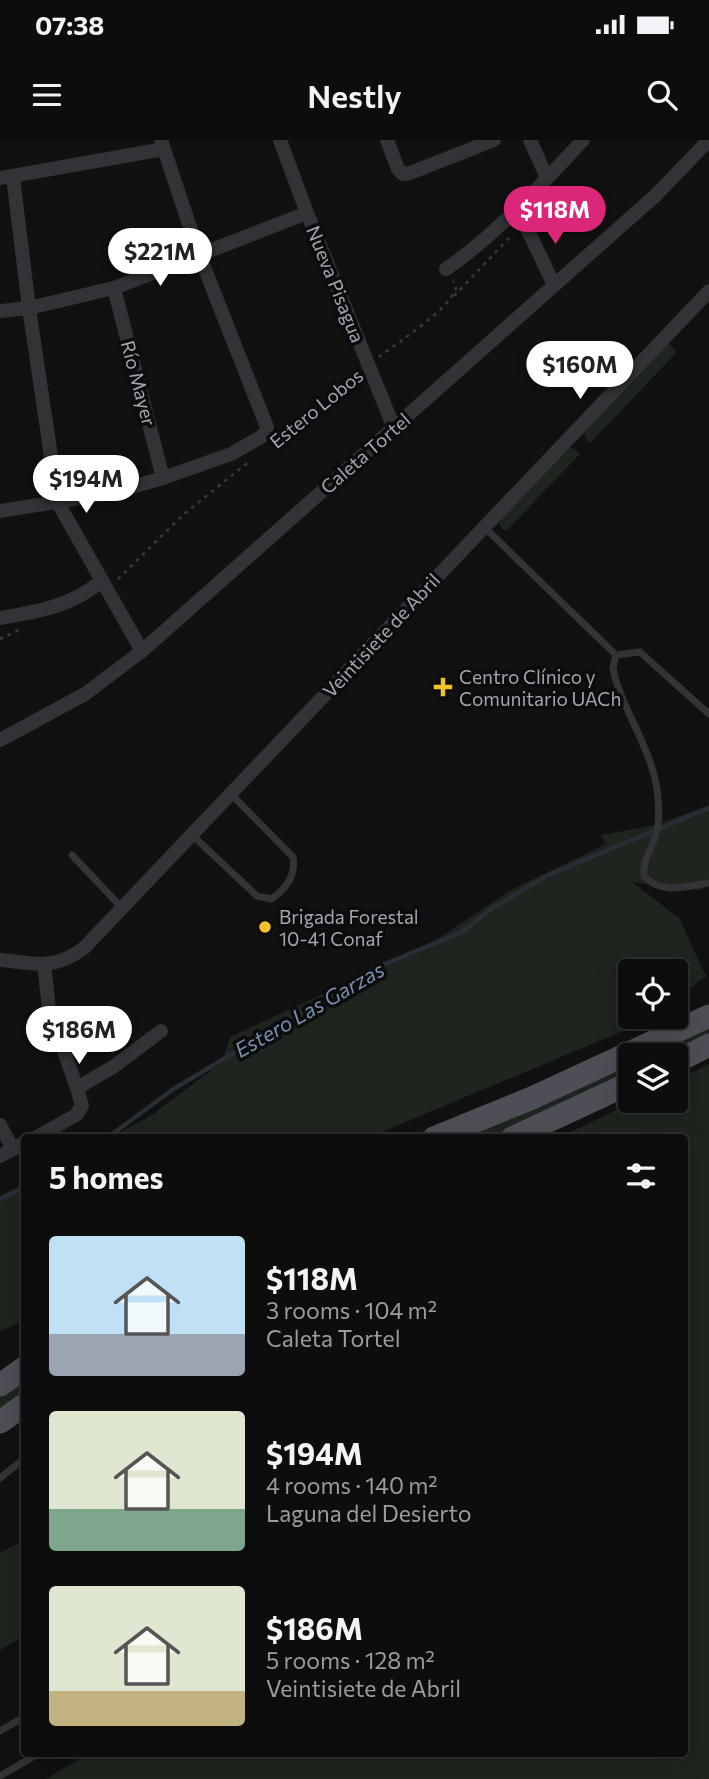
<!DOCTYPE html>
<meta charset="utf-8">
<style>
body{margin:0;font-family:Commissioner,sans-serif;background:#161617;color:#f1f3f6;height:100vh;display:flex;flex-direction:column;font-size:26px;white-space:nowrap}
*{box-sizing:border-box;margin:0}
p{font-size:23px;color:#9a9c9e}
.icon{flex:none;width:38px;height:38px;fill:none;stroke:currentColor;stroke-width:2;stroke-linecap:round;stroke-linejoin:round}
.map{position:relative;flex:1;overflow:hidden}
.sheet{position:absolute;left:21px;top:994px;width:667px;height:623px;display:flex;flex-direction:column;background:#0d0d0e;border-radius:7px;box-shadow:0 7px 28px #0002,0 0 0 2px #2d2d2e}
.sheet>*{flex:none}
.controls{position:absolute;left:618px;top:819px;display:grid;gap:14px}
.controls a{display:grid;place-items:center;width:70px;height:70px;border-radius:7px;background:#0d0d0e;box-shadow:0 7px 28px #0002,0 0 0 2px #2d2d2e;font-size:35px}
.price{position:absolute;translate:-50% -60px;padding:0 16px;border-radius:24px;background:#fff;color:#222;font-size:23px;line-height:46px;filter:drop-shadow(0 2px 4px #0008)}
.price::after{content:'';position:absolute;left:50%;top:42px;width:21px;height:16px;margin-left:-10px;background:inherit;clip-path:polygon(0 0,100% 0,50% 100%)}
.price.active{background:#db2777;color:#fff}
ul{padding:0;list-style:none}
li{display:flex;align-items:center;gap:21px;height:175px;padding:0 28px}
li span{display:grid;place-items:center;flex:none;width:196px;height:140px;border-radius:7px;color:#555}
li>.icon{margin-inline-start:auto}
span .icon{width:84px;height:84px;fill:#fffc;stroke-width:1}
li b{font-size:30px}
h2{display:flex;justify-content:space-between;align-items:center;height:84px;padding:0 28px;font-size:30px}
.status{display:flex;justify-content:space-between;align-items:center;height:49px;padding:0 35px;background:#0d0d0e;direction:ltr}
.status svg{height:19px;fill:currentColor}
header{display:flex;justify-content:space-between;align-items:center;height:91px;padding:0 28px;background:#0d0d0e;font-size:32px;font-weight:600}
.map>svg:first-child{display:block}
.green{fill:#1d251e}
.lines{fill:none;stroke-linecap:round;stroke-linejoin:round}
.stream{stroke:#272e36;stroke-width:4.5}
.path{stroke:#38393e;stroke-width:2.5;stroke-dasharray:3.5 5;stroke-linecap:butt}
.lane{stroke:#323237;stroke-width:7}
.street{stroke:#323237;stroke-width:14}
.primary{stroke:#4e4f56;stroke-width:23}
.poi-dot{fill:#f2c329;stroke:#0c0c0d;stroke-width:2.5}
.labels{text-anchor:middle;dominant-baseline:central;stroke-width:7;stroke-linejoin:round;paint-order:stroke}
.street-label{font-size:19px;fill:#a2a5b3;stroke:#0c0c0d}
.poi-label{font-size:19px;fill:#a2a5b3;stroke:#0c0c0d;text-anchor:start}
.water-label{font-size:21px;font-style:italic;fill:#788faf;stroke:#0c0c0d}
</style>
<div class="status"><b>07:38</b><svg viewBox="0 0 49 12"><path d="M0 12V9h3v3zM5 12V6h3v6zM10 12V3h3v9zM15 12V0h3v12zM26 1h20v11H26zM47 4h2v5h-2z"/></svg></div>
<header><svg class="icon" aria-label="menu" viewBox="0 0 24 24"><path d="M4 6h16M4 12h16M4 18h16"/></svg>Nestly<svg class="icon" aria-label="search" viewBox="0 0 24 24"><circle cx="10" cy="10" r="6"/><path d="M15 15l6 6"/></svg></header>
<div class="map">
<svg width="709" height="1639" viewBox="0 0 709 1639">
<rect width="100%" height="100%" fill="#111112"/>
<g class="green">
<polygon points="667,202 677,212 589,304 583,291"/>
<path d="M567,308H573L580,314L506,391C501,388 499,385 499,379Z"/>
<polygon points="709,665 709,745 700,750 632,742 679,778 706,836 676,859 676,831 630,831 630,877 652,877 647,881 370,997 110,998 152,975 222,922 230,897 432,803 511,750 606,704 601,695 656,685"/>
<polygon points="709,884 709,897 671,915 642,915"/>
<polygon points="630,921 630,934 491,997 455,998"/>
<polygon points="709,924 709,1639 46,1639 87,1614 684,1614 684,998 560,997 635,961 676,961 676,941"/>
<polygon points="24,1043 24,1180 0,1192 0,1056"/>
<polygon points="24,1238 24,1255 0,1272 0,1255"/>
<polygon points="24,1400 24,1496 0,1510 0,1413"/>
</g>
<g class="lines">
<g class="stream">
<polyline points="107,998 172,950 375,828 462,792 491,769 548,735 709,668"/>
<polyline points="0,1059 24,1048"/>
</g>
<g class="path">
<polyline points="454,156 510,97"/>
<path d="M379,217C398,202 449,170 456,148L453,141"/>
<polyline points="281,296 357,234"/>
<polyline points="118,439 184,374 251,320"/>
<polyline points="0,499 19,490"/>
<polyline points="402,998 418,991"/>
</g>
<g class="lane">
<polyline points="484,387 616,515 640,512 709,574"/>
<path d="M616,515L613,528L616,541C628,579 655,616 658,658C659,668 659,680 657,690C654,707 642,718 644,736C660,755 688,746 709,743"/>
<path d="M192,695L257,756L271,759C286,749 296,735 293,717L231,654"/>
<polyline points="72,715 122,768"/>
<polyline points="0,1338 24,1319"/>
<polyline points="0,1591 24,1577"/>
<polyline points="0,1636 38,1614"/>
</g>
<g class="street">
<polyline points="280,0 307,73 394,288"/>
<polyline points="387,0 398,29 403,34 410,33 494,0"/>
<polyline points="530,0 547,38"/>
<polyline points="13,37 29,168 58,363 142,511"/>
<polyline points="0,38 164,9"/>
<polyline points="524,82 554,145"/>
<path d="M446,129C497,94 541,45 583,0"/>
<polyline points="114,148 163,338"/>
<polyline points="0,171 29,168 114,148 307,73"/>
<polyline points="0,371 111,353 163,338 231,314 261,297 267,291 267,287 199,114 161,0"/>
<path d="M0,478C36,472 73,466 101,441"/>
<polyline points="0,600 85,554 142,511 656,55 709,0"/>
<path d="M0,820C35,823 53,831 84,808L709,151"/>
<polyline points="44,824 49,869 77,948"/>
<polyline points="0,985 13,1009"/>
<polyline points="35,998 76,975 82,966 77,948 113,927 161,891"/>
<polyline points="0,1016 24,1003"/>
</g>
<g class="primary">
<polyline points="676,922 709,905"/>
<polyline points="434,998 532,958 709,876"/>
<polyline points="512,998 630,943"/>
<polyline points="0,1245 24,1228"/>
<polyline points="0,1282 24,1265"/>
</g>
</g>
<g class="poi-dot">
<path d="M439.5 536.5h7v7h7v7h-7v7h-7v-7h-7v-7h7z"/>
<circle cx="265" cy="787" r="7"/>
</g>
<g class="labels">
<g class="street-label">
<text transform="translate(336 144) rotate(68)">Nueva Pisagua</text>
<text transform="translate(139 243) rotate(75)">Río Mayer</text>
<text transform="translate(316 268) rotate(-39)">Estero Lobos</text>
<text transform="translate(365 313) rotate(-41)">Caleta Tortel</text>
<text transform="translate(381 495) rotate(-47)">Veintisiete de Abril</text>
</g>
<g class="poi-label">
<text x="459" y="536">Centro Clínico y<tspan x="459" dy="22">Comunitario UACh</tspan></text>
<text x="279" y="776">Brigada Forestal<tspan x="279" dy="22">10-41 Conaf</tspan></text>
</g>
<g class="water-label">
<text transform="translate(309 869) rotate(-30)">Estero Las Garzas</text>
</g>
</g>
</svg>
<div class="controls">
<a><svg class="icon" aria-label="locate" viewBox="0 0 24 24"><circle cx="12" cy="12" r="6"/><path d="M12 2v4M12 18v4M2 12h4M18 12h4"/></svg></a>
<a><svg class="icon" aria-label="layers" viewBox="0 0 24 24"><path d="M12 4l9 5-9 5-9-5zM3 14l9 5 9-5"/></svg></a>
</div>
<b class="price active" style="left:555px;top:106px">$118M</b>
<b class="price" style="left:160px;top:148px">$221M</b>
<b class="price" style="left:580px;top:261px">$160M</b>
<b class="price" style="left:86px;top:375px">$194M</b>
<b class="price" style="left:79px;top:926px">$186M</b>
<section class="sheet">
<h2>5 homes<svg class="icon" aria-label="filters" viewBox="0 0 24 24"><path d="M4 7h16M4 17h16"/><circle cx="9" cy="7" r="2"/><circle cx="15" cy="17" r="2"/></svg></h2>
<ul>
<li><span style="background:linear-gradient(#bfe0f5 70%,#9aa5b1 0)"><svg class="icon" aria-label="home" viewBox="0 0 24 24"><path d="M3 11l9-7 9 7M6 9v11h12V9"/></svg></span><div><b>$118M</b><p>3 rooms · 104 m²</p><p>Caleta Tortel</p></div></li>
<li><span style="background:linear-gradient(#dfe7d0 70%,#7fa58c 0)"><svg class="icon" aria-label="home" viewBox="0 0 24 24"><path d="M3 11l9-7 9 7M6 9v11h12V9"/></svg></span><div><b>$194M</b><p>4 rooms · 140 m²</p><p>Laguna del Desierto</p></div></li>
<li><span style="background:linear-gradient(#dfe7d0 75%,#c2b280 0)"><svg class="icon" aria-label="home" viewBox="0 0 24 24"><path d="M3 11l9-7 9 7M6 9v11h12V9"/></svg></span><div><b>$186M</b><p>5 rooms · 128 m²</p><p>Veintisiete de Abril</p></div></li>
</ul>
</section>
</div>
